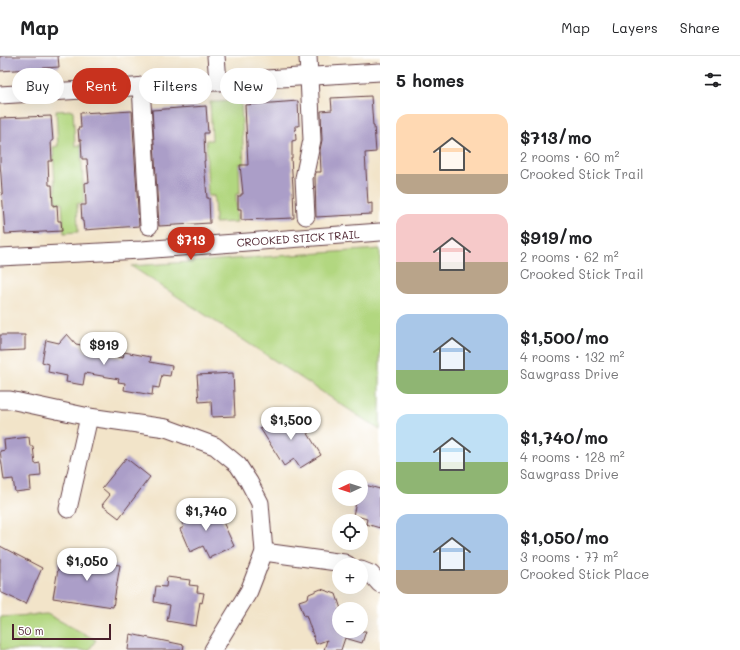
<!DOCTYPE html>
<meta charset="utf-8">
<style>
body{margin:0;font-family:Mali,sans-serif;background:#f2f2f2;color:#202124;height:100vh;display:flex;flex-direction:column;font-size:15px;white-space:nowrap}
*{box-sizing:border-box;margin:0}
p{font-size:13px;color:#757577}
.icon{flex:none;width:22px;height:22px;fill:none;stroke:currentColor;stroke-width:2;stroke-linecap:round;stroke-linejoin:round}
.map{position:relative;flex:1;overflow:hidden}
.side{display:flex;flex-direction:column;background:#fff;width:360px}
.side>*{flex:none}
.top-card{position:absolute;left:12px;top:12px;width:308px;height:36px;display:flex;gap:8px}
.needle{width:26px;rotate:266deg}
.fabs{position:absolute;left:332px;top:414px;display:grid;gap:8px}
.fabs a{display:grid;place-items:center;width:36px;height:36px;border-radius:50%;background:#fff;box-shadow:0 4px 16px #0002;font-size:20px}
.scale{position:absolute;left:12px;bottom:10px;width:99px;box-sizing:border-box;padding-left:4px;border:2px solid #4a1f2b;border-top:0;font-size:11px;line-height:14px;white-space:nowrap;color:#4a1f2b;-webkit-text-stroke:3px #fff;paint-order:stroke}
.price{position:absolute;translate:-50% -34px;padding:0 9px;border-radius:14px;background:#fff;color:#222;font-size:13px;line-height:26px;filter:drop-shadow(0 1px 2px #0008)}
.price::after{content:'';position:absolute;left:50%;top:24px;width:12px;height:9px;margin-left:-6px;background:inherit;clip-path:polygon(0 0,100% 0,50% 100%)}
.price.current{background:#c8321e;color:#fff}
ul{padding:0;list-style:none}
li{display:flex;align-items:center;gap:12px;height:100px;padding:0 16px}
li span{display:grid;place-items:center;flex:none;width:112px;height:80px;border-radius:12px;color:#555}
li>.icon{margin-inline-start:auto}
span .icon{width:48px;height:48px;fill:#fffc;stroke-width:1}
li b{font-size:17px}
h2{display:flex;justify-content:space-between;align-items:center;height:48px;padding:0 16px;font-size:17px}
.pill{padding:0 14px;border-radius:18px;background:#fff;box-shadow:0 4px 16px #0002;font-size:14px;line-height:36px}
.pill.current{background:#c8321e;color:#fff}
header{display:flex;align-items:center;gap:24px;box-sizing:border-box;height:56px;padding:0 20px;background:#fff;border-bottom:1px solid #e0e0e0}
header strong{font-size:19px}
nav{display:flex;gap:22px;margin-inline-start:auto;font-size:14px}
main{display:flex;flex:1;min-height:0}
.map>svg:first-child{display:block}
.green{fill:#b2d780;stroke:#7e7b56}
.building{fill:#ab9ec8}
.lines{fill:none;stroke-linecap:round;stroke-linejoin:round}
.minor-casing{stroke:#633d43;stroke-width:19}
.minor{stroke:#fff;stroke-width:17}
.labels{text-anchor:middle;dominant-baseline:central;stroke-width:3;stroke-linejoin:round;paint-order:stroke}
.street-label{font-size:11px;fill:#4a1f2b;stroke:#fff}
</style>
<header>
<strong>Map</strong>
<nav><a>Map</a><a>Layers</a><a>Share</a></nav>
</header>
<main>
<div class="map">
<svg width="380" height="594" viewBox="0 0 380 594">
<rect width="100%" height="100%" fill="#fff"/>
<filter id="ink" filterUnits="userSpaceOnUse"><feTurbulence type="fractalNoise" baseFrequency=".025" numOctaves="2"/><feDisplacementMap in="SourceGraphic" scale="8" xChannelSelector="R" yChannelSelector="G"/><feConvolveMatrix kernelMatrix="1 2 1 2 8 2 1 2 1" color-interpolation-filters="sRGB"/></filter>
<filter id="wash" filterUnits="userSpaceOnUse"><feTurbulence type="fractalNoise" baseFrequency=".012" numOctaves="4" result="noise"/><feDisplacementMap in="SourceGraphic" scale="16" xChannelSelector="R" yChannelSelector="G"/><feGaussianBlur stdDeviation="0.9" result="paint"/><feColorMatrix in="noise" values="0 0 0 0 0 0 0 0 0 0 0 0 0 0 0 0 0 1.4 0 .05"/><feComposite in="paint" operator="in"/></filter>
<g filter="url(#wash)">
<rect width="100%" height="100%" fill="#f2e4c9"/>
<g class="green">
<polygon points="241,45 244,108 239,108 240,138 236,138 237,166 215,167 214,140 208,140 206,84 212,84 210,46"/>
<polygon points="73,54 75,90 81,89 84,147 77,148 78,176 64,177 62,147 56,147 53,91 58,90 56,55"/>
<polygon points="380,193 380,374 131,210"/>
<polygon points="47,558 96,584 89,594 0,594 0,561"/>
</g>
<g id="blocks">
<g class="building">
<polygon points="0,0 58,0 59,11 0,15"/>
<polygon points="371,40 373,70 374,70 376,96 365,97 368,148 372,147 372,158 316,161 315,120 316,116 321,116 320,94 322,84 321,55 332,54 331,42"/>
<polygon points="298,45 299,70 295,70 296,84 292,85 292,102 291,102 293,131 294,162 241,164 241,153 238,153 238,140 241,140 241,138 243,138 240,109 248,109 245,49"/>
<polygon points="206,50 208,77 204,77 205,105 204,105 207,142 209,142 210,167 159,170 152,54"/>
<polygon points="132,55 139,170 84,174 83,165 82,165 81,149 86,149 86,148 85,127 89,126 87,103 82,103 81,84 79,84 78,72 81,72 80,57 99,56 99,57"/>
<polygon points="51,60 53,85 51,85 52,105 48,105 49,129 52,129 53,150 57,149 58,165 61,165 62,175 5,178 0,106 0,62"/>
<polygon points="67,278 76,288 81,289 85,295 123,302 124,296 151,301 150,306 172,310 170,320 162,319 159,332 153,331 152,339 124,334 125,327 118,326 119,323 85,317 83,329 66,326 67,320 48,316 49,308 42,306 46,284 59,287"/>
<polygon points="0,279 25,279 25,294 0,295"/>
<polygon points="233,317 235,360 212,361 211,345 199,346 197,319"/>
<polygon points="282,359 287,368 298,361 321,399 300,412 294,403 284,410 260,372"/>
<polygon points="29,381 30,390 33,390 35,408 40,407 41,420 30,421 31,434 15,436 13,423 4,424 0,395 5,394 4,384"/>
<polygon points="126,402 150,421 119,462 102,449 110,439 102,432"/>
<polygon points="361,428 380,433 380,472 366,468 367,463 353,459 357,443 361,443"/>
<polygon points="208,450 211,458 218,455 234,490 209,502 203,490 190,496 180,473 184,471 180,463"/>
<polygon points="0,490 42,512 26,548 0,536"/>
<polygon points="60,501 120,509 113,551 53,542"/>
<polygon points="167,521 190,524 189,529 198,530 197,536 204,537 202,547 200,546 196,570 167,565 170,549 154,546 156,530 166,531"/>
<polygon points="321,533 336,538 341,553 339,553 339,575 366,575 362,587 345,582 341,594 324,594 327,584 316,588 306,559 304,560 299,545 308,542 309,538"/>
<polygon points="130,578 184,589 183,594 128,594"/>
</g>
</g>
</g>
<g filter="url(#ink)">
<use href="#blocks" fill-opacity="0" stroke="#633d43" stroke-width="1"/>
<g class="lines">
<defs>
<g id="minor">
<polyline points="216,0 218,26"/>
<polyline points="141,30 149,170"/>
<polyline points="0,39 380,16"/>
<polyline points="306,160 304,122 312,84 308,0"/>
<polyline points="0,201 141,194 380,176"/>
<polyline points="0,344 10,344 89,361 166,372 215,390 238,409 249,426 260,447 264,496 249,535 213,594"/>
<polyline points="68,453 89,361"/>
<polyline points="264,496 344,507 348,509"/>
<polyline points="361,514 371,518 380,528"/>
</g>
</defs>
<use href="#minor" class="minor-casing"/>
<use href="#minor" class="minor"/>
</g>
</g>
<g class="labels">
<g class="street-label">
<text transform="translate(298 182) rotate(-4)">CROOKED STICK TRAIL</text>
</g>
</g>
</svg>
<div class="fabs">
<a><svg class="needle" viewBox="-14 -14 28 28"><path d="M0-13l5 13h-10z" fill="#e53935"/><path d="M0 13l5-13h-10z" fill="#757577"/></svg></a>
<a><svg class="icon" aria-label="locate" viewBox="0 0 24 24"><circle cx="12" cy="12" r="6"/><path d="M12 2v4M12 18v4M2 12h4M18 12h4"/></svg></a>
<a>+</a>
<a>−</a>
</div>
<div class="scale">50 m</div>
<b class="price current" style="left:191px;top:205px">$713</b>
<b class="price" style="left:104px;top:310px">$919</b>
<b class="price" style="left:291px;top:385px">$1,500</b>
<b class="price" style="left:206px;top:476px">$1,740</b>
<b class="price" style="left:87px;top:526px">$1,050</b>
<div class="top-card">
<a class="pill">Buy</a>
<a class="pill current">Rent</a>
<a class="pill">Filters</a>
<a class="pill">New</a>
</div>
</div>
<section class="side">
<h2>5 homes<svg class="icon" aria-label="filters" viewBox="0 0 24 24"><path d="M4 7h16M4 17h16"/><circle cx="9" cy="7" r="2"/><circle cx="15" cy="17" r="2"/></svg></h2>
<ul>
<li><span style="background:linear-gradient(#ffd9b3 75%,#b9a48a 0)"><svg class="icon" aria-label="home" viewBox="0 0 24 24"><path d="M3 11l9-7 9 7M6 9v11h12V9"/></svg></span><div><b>$713/mo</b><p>2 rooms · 60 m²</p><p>Crooked Stick Trail</p></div></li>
<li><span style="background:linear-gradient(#f6c9c9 60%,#b9a48a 0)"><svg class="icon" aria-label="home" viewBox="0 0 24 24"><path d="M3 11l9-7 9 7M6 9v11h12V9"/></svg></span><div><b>$919/mo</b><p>2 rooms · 62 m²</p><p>Crooked Stick Trail</p></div></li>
<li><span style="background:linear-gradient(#a9c7e8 70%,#8fb573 0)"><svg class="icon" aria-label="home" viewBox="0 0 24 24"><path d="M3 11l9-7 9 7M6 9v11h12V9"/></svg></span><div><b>$1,500/mo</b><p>4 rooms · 132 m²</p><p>Sawgrass Drive</p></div></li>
<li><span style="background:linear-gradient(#bfe0f5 60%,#8fb573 0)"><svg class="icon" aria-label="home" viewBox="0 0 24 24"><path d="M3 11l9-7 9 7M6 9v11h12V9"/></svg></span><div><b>$1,740/mo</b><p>4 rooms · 128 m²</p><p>Sawgrass Drive</p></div></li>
<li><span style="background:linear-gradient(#a9c7e8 70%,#b9a48a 0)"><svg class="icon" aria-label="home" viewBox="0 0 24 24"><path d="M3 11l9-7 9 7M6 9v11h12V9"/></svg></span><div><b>$1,050/mo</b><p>3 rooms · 77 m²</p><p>Crooked Stick Place</p></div></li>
</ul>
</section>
</main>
